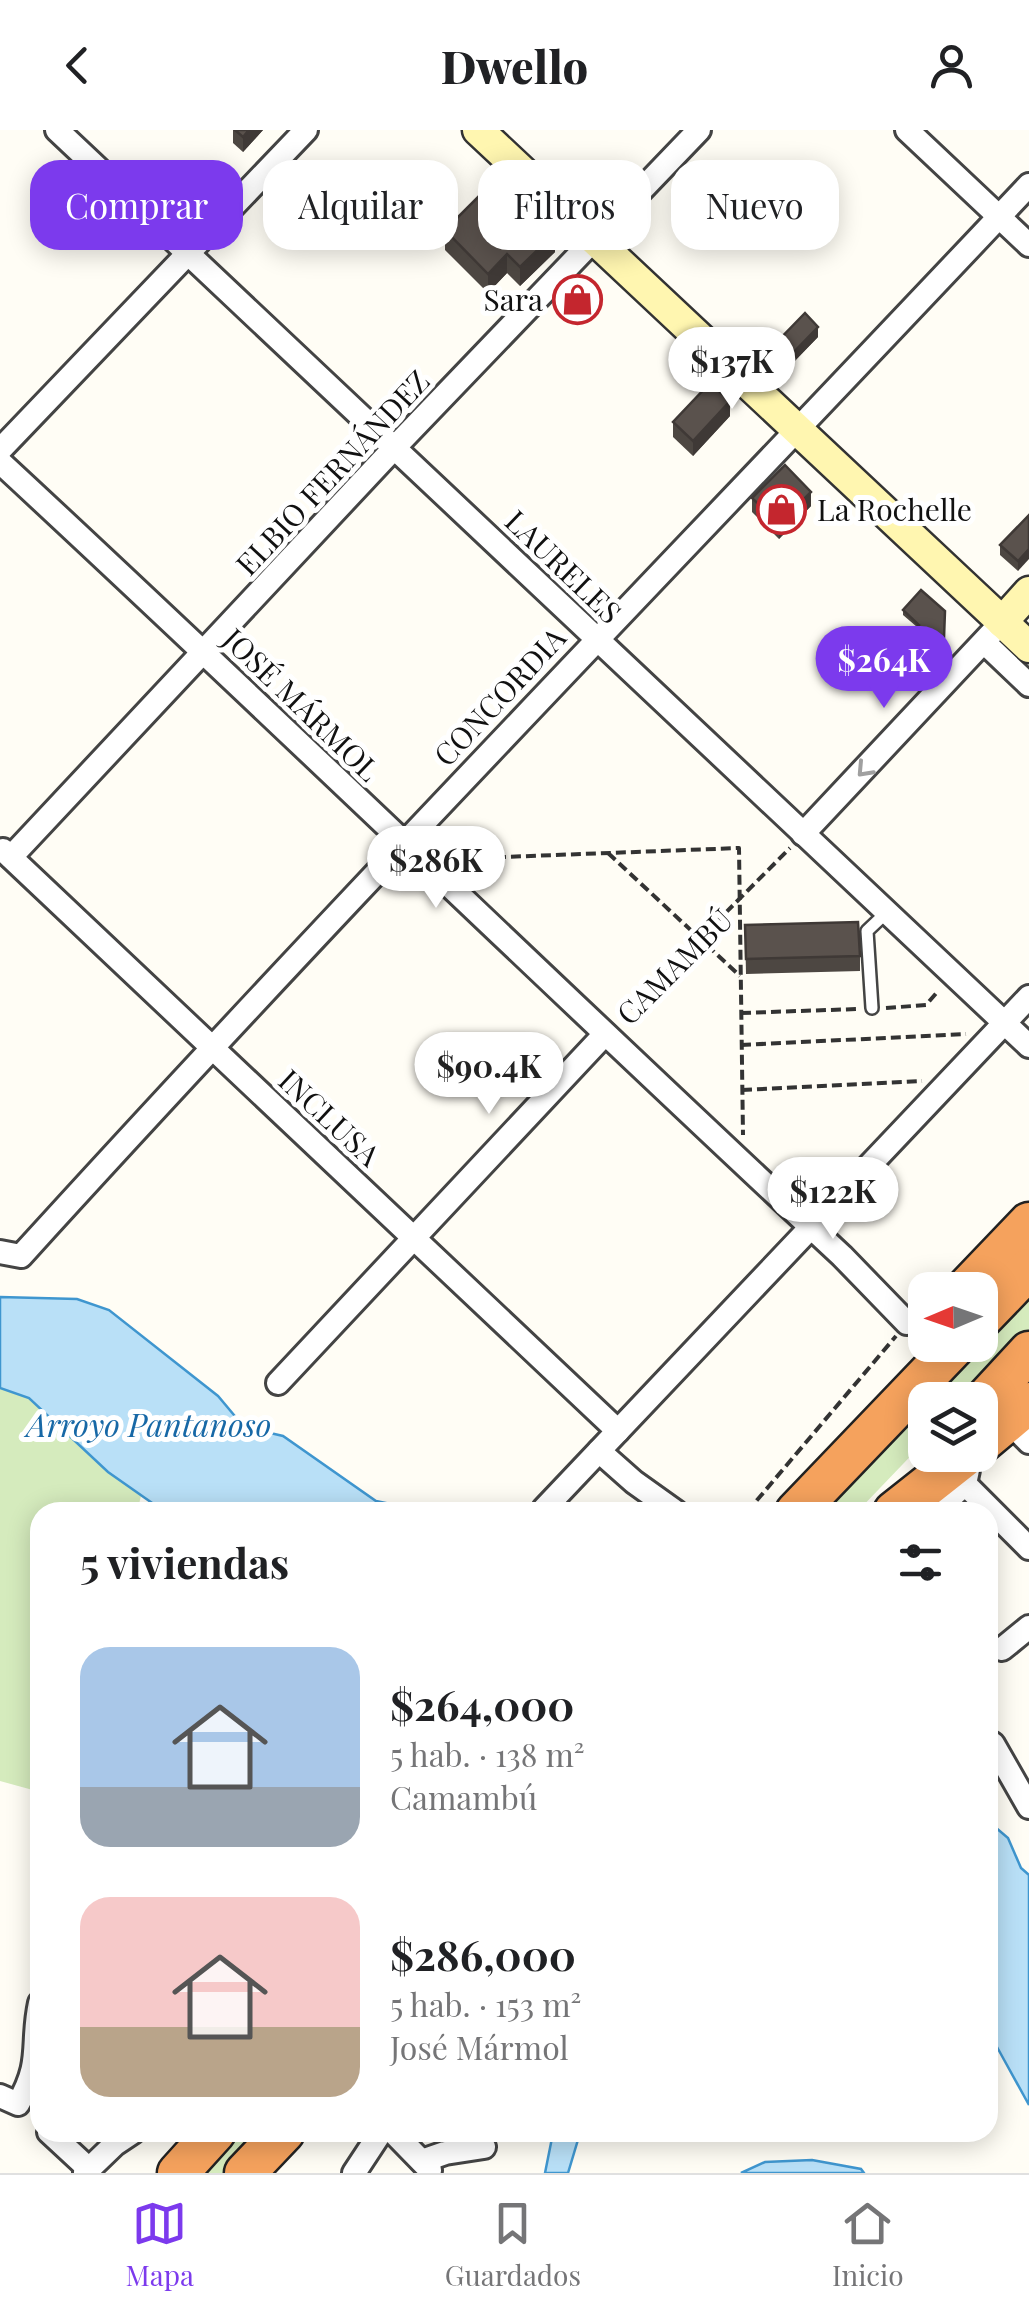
<!DOCTYPE html>
<html lang="es">
<meta charset="utf-8">
<style>
body{margin:0;font-family:"Playfair Display",serif;background:#f2f2f2;color:#202124;height:100vh;display:flex;flex-direction:column;font-size:38px;white-space:nowrap}
*{box-sizing:border-box;margin:0}
p{font-size:32px;color:#757577}
.icon{flex:none;width:55px;height:55px;fill:none;stroke:currentColor;stroke-width:2;stroke-linecap:round;stroke-linejoin:round}
.map{position:relative;flex:1;overflow:hidden}
.details{position:absolute;left:30px;top:1372px;width:968px;height:640px;display:flex;flex-direction:column;background:#fff;border-radius:30px;box-shadow:0 5px 25px #0003}
.details>*{flex:none}
.guide{position:absolute;left:30px;top:30px;width:970px;height:90px;display:flex;gap:20px}
.needle{width:65px;rotate:268deg}
.controls{position:absolute;left:908px;top:1142px;display:grid;gap:20px}
.controls a{display:grid;place-items:center;width:90px;height:90px;border-radius:20px;background:#fff;box-shadow:0 5px 25px #0003;font-size:50px}
.price{position:absolute;translate:-50% -85px;padding:0 22px;border-radius:35px;background:#fff;color:#222;font-size:32px;line-height:65px;filter:drop-shadow(0 2px 5px #0008)}
.price::after{content:'';position:absolute;left:50%;top:60px;width:30px;height:22px;margin-left:-15px;background:inherit;clip-path:polygon(0 0,100% 0,50% 100%)}
.price.selected{background:#7c3aed;color:#fff}
ul{padding:0;list-style:none}
li{display:flex;align-items:center;gap:30px;height:250px;padding:0 50px}
li span{display:grid;place-items:center;flex:none;width:280px;height:200px;border-radius:30px;color:#555}
li>.icon{margin-inline-start:auto}
span .icon{width:120px;height:120px;fill:#fffc;stroke-width:1}
li b{font-size:42px}
h2{display:flex;justify-content:space-between;align-items:center;height:120px;padding:0 50px;font-size:42px}
.pill{padding:0 35px;border-radius:30px;background:#fff;box-shadow:0 5px 25px #0003;font-size:35px;line-height:90px}
.pill.selected{background:#7c3aed;color:#fff}
header{display:flex;justify-content:space-between;align-items:center;height:130px;padding:0 50px;background:#fff;font-size:45px;font-weight:800}
.dock{display:flex;justify-content:space-around;align-items:center;height:140px;border-top:2px solid #e0e0e0;background:#fff;font-size:28px;color:#757577}
.dock a{display:grid;justify-items:center;gap:5px}
.dock .selected{color:#7c3aed}
.map>svg:first-child{display:block}
.green{fill:#d5ebbd}
.water{fill:#b9e0f7;stroke:#3f96cf;stroke-width:2.5}
.lines{fill:none;stroke-linecap:round;stroke-linejoin:round}
.lane-casing{stroke:#444;stroke-width:16}
.street-casing{stroke:#444;stroke-width:28}
.secondary-casing{stroke:#333;stroke-width:35}
.highway-casing{stroke:#222;stroke-width:45}
.path{stroke:#333;stroke-width:4;stroke-dasharray:10 5;stroke-linecap:butt}
.lane{stroke:#fff;stroke-width:11}
.street{stroke:#fff;stroke-width:22}
.secondary{stroke:#fff6b0;stroke-width:30}
.highway{stroke:#f5a25d;stroke-width:40}
.wall{fill:#4d4742}
.shaded-wall{fill:#3f3936}
.building{fill:#5a524d;stroke:#3f3936;stroke-width:2.5}
.oneway{stroke:#a0a0a0}
.labels{text-anchor:middle;dominant-baseline:central;stroke-width:10;stroke-linejoin:round;paint-order:stroke}
.poi-label{font-size:30px;fill:#111;stroke:#fff;text-anchor:end}
.street-label{font-size:30px;fill:#111;stroke:#fff}
.water-label{font-size:32px;font-style:italic;fill:#1768a6;stroke:#fff}
</style>
<header><svg class="icon" aria-label="back" viewBox="0 0 24 24"><path d="M15 5l-7 7 7 7"/></svg>Dwello<svg class="icon" aria-label="person" viewBox="0 0 24 24"><circle cx="12" cy="8" r="4"/><path d="M4 21q1-7 8-7t8 7"/></svg></header>
<div class="map">
<svg width="1029" height="2043" viewBox="0 0 1029 2043">
<rect width="100%" height="100%" fill="#fffdf5"/>
<g class="green">
<polygon points="1029,1161 1029,1202 964,1270 925,1270 925,1311 857,1382 817,1382"/>
<polygon points="0,1258 29,1268 108,1342 141,1366 137,1382 40,1382 40,1662 0,1651"/>
<polygon points="230,2003 269,2003 231,2043 192,2043"/>
</g>
<g class="water">
<polygon points="0,1167 77,1169 109,1180 218,1266 244,1297 283,1306 376,1371 429,1382 165,1382 108,1342 29,1268 0,1258"/>
<polygon points="988,1691 1008,1708 1021,1738 1029,1745 1029,1975 997,1917 988,1911"/>
<polygon points="553,2003 580,2003 568,2043 545,2043"/>
<polygon points="812,2030 861,2039 864,2043 741,2043 765,2032"/>
</g>
<g class="lines">
<defs>
<polyline id="lane" points="872,878 867,801 886,783"/>
<g id="street">
<polyline points="57,0 1029,916"/>
<polyline points="907,0 1029,115"/>
<polyline points="0,320 306,0"/>
<path d="M0,332C283,594 559,863 842,1126L907,1193"/>
<polyline points="985,513 1029,555"/>
<polyline points="803,704 1002,492"/>
<polyline points="3,720 618,1301"/>
<polyline points="11,727 395,317 699,0"/>
<path d="M0,1122L21,1126C351,763 693,412 1029,55"/>
<polyline points="278,1253 605,904"/>
<polyline points="1008,1291 1029,1312"/>
<polyline points="599,1321 634,1352 676,1382"/>
<polyline points="965,1354 1029,1418"/>
<polyline points="544,1379 1029,867"/>
<polyline points="935,1382 965,1354 968,1340"/>
<polyline points="1002,1519 1029,1497"/>
<polyline points="988,1611 993,1614 1029,1677"/>
<path d="M0,1966L18,1974C43,1931 31,1915 40,1873"/>
<polyline points="49,2002 89,2039"/>
<polyline points="393,2002 430,2040"/>
<polyline points="422,2031 445,2023 484,2017"/>
<polyline points="85,2043 115,2014 133,2002"/>
<polyline points="354,2043 381,2002"/>
</g>
<g id="secondary">
<polyline points="478,0 1029,517"/>
<polyline points="1002,492 1029,462"/>
</g>
<g id="highway">
<polyline points="965,1160 1029,1093"/>
<polyline points="980,1190 1029,1139"/>
<polyline points="980,1275 1029,1222"/>
<polyline points="980,1314 1029,1273"/>
<polyline points="796,1382 956,1215"/>
<polyline points="894,1382 966,1325"/>
<polyline points="178,2043 215,2002"/>
<polyline points="245,2043 284,2002"/>
</g>
</defs>
<use href="#lane" class="lane-casing"/>
<use href="#street" class="street-casing"/>
<use href="#secondary" class="secondary-casing"/>
<use href="#highway" class="highway-casing"/>
<g class="path">
<polyline points="608,723 740,846"/>
<polyline points="451,729 739,718 743,1005"/>
<polyline points="886,878 926,875 939,860"/>
<polyline points="741,883 857,879"/>
<polyline points="620,889 790,718"/>
<polyline points="741,915 966,904"/>
<polyline points="742,960 922,951"/>
<polyline points="747,1382 896,1206"/>
</g>
<use href="#lane" class="lane"/>
<use href="#street" class="street"/>
<use href="#secondary" class="secondary"/>
<use href="#highway" class="highway"/>
</g>
<g class="wall">
<polygon points="233,0 263,0 243,22 233,13"/>
<polygon points="508,78 555,122 520,156 507,143 488,163 445,120 445,100"/>
<polygon points="818,207 786,240 773,226 773,216"/>
<polygon points="730,286 693,326 673,307 673,292"/>
<polygon points="752,368 811,376 779,409 752,382"/>
<polygon points="1029,385 1018,441 1000,425 1000,415"/>
<polygon points="903,480 945,486 944,513 918,542 898,524 898,519 917,497 903,485"/>
<polygon points="745,795 860,826 860,841 746,844"/>
</g>
<g class="shaded-wall">
<polygon points="249,0 263,0 243,22 243,7"/>
<polygon points="555,103 555,122 520,156 520,137"/>
<polygon points="507,124 507,143 488,163 488,144"/>
<polygon points="818,197 818,207 786,240 786,230"/>
<polygon points="730,271 730,286 693,326 693,311"/>
<polygon points="811,362 811,376 779,409 779,394"/>
<polygon points="1029,419 1029,429 1018,441 1018,431"/>
<polygon points="945,481 944,513 918,542 918,537"/>
</g>
<g class="building">
<polygon points="235,0 249,0 243,7"/>
<polygon points="487,58 508,78 519,67 555,103 520,137 507,124 488,144 445,100"/>
<polygon points="805,183 818,197 786,230 773,216"/>
<polygon points="710,253 730,271 693,311 673,292"/>
<polygon points="785,335 811,362 779,394 752,368"/>
<polygon points="1029,385 1029,419 1018,431 1000,415"/>
<polygon points="921,460 945,481 944,508 918,537 898,519 919,495 903,480"/>
<polygon points="858,792 860,826 746,829 745,795"/>
</g>
<defs><path id="oneway-chevron" d="M-2-3.5L2.5 0L-2 3.5" fill="none" stroke-width="1.6" stroke-linecap="round" stroke-linejoin="round" transform="scale(2.5)"/></defs>
<use class="oneway" href="#oneway-chevron" transform="translate(864 640) rotate(133)"/>
<defs>
<symbol id="shop-ring" viewBox="-11 -11 22 22"><circle r="9.5" fill="#fff" stroke="#c4262e" stroke-width="1.5"/><path d="M-5-2.5h2.3a2.7 3.5 0 0 1 5.4 0H5L5.5 6h-11ZM-1.5-2.5h3a1.5 2.3 0 0 0-3 0Z" fill="#c4262e"/></symbol>
</defs>
<g fill-rule="evenodd">
<use href="#shop-ring" x="550" y="142" width="55" height="55"/>
<use href="#shop-ring" x="754" y="352" width="55" height="55"/>
</g>
<g class="labels">
<g class="poi-label">
<text x="543" y="169">Sara</text>
<text x="817" y="379" text-anchor="start">La Rochelle</text>
</g>
<g class="street-label">
<text transform="translate(332 342) rotate(-47)">ELBIO FERNÁNDEZ</text>
<text transform="translate(564 436) rotate(44)">LAURELES</text>
<text transform="translate(499 566) rotate(-47)">CONCORDIA</text>
<text transform="translate(302 574) rotate(44)">JOSÉ MÁRMOL</text>
<text transform="translate(674 836) rotate(-45)">CAMAMBÚ</text>
<text transform="translate(330 987) rotate(43)">INCLUSA</text>
</g>
<g class="water-label">
<text x="149" y="1293">Arroyo Pantanoso</text>
</g>
</g>
</svg>
<div class="controls">
<a><svg class="needle" viewBox="-14 -14 28 28"><path d="M0-13l5 13h-10z" fill="#e53935"/><path d="M0 13l5-13h-10z" fill="#757577"/></svg></a>
<a><svg class="icon" aria-label="layers" viewBox="0 0 24 24"><path d="M12 4l9 5-9 5-9-5zM3 14l9 5 9-5"/></svg></a>
</div>
<b class="price" style="left:732px;top:282px">$137K</b>
<b class="price selected" style="left:884px;top:581px">$264K</b>
<b class="price" style="left:436px;top:781px">$286K</b>
<b class="price" style="left:489px;top:987px">$90.4K</b>
<b class="price" style="left:833px;top:1112px">$122K</b>
<div class="guide">
<a class="pill selected">Comprar</a>
<a class="pill">Alquilar</a>
<a class="pill">Filtros</a>
<a class="pill">Nuevo</a>
</div>
<section class="details">
<h2>5 viviendas<svg class="icon" aria-label="filters" viewBox="0 0 24 24"><path d="M4 7h16M4 17h16"/><circle cx="9" cy="7" r="2"/><circle cx="15" cy="17" r="2"/></svg></h2>
<ul>
<li><span style="background:linear-gradient(#a9c7e8 70%,#9aa5b1 0)"><svg class="icon" aria-label="home" viewBox="0 0 24 24"><path d="M3 11l9-7 9 7M6 9v11h12V9"/></svg></span><div><b>$264,000</b><p>5 hab. · 138 m²</p><p>Camambú</p></div></li>
<li><span style="background:linear-gradient(#f6c9c9 65%,#b9a48a 0)"><svg class="icon" aria-label="home" viewBox="0 0 24 24"><path d="M3 11l9-7 9 7M6 9v11h12V9"/></svg></span><div><b>$286,000</b><p>5 hab. · 153 m²</p><p>José Mármol</p></div></li>
</ul>
</section>
</div>
<nav class="dock">
<a class="selected"><svg class="icon" aria-label="map" viewBox="0 0 24 24"><path d="M3 6l6-2 6 2 6-2v14l-6 2-6-2-6 2zM9 4v14M15 6v14"/></svg>Mapa</a>
<a><svg class="icon" aria-label="saved" viewBox="0 0 24 24"><path d="M7 4h10v16l-5-4-5 4z"/></svg>Guardados</a>
<a><svg class="icon" aria-label="home" viewBox="0 0 24 24"><path d="M3 11l9-7 9 7M6 9v11h12V9"/></svg>Inicio</a>
</nav>
